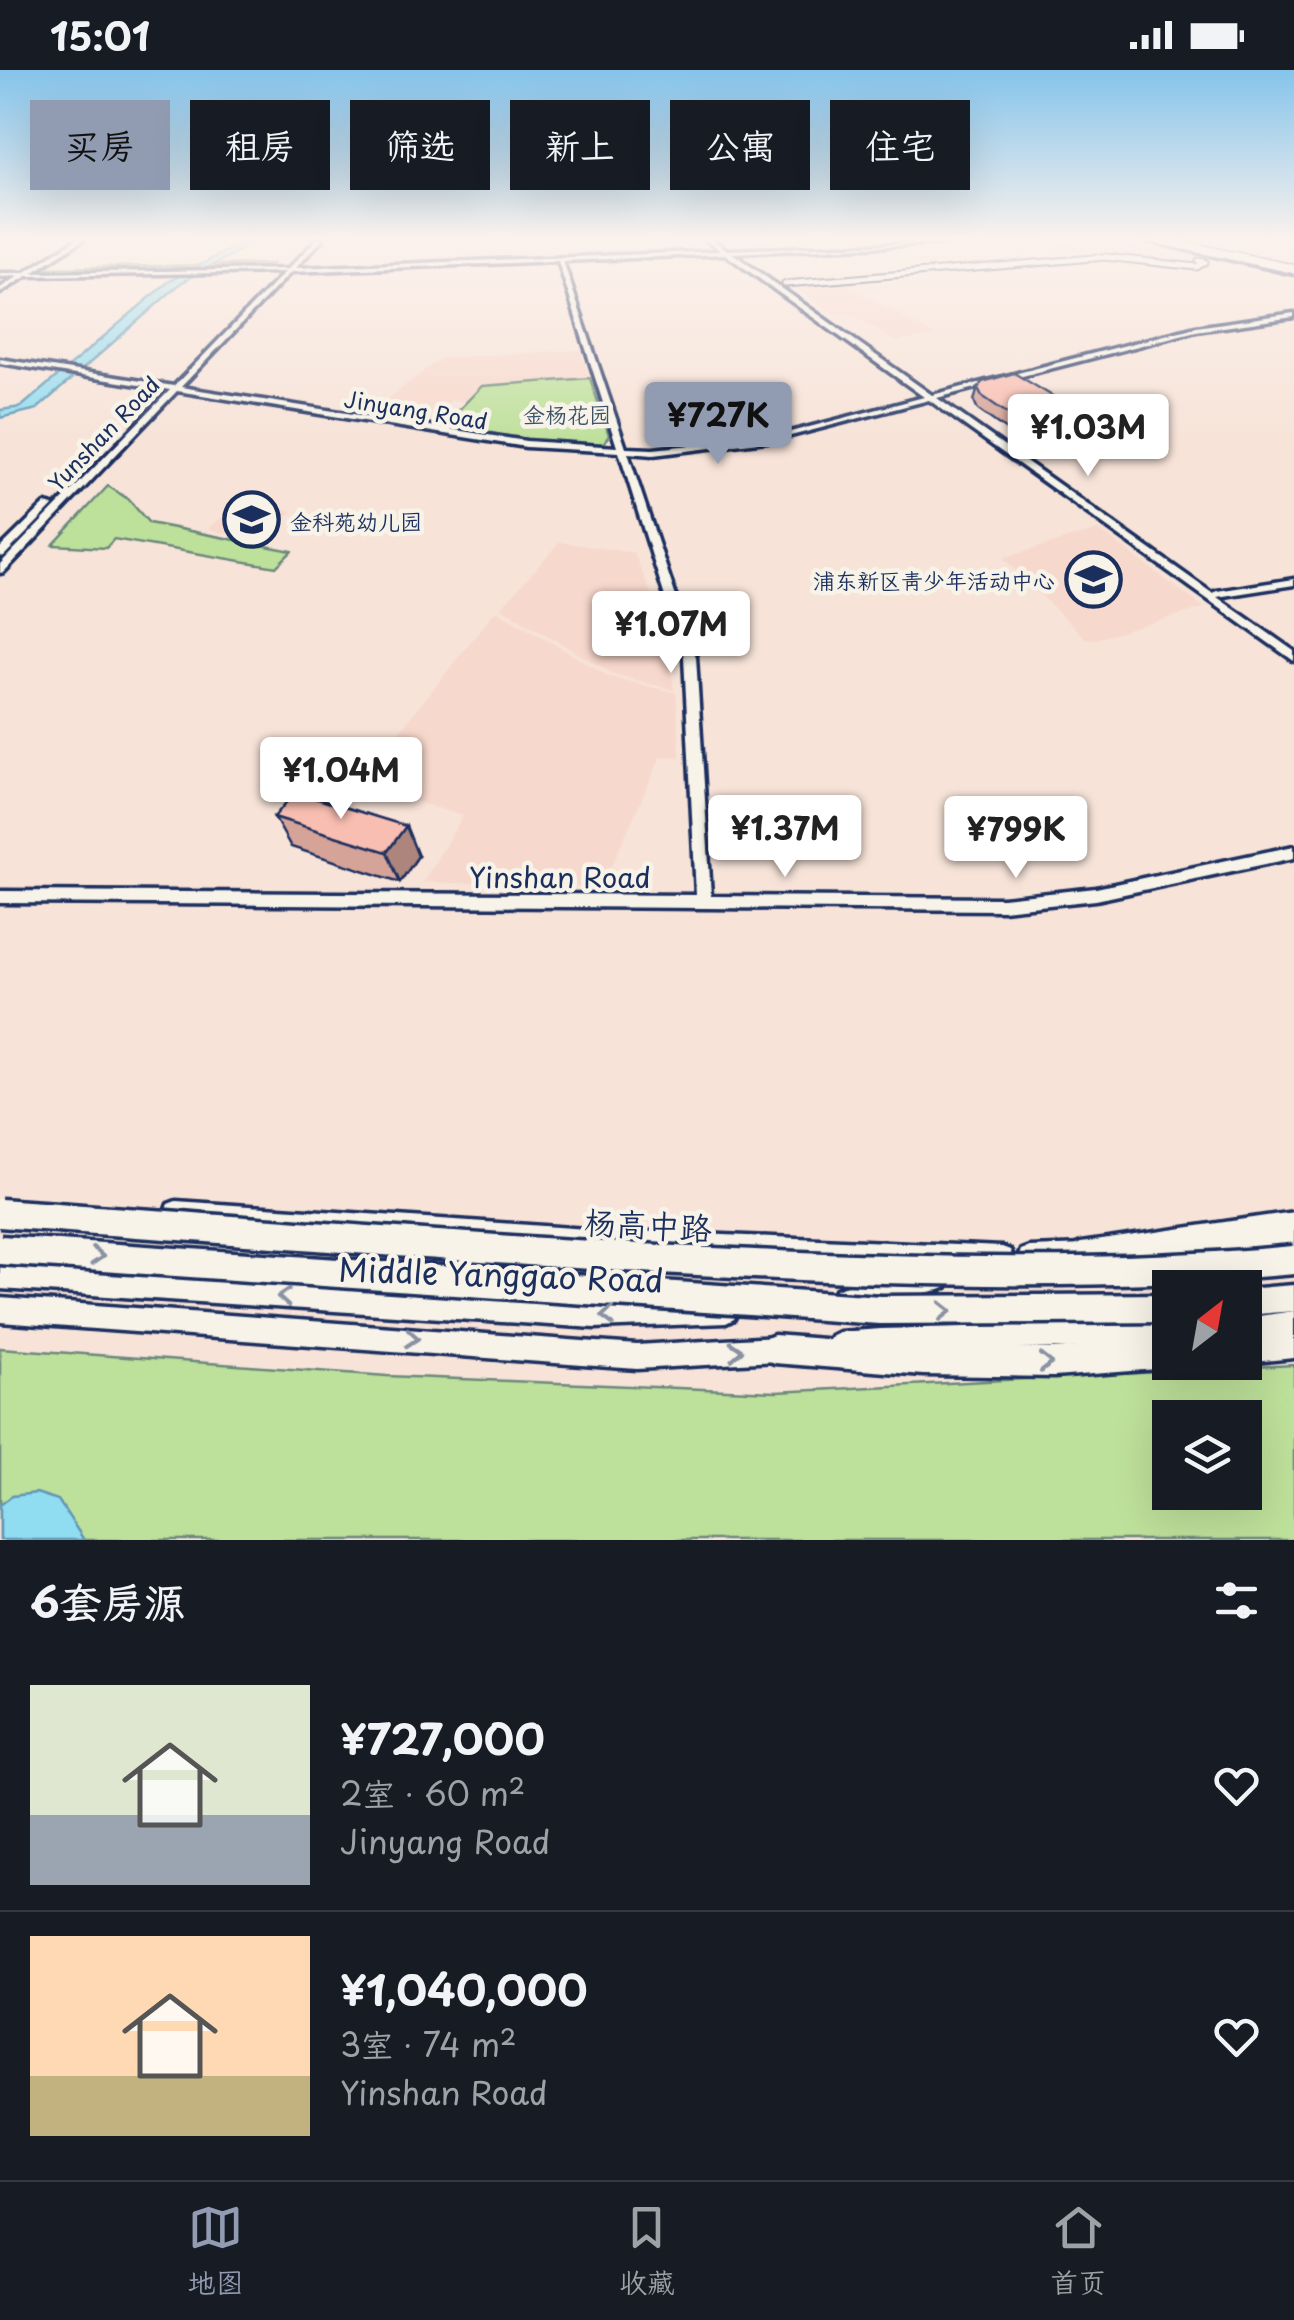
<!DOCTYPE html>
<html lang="zh">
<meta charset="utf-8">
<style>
body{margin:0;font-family:"Playpen Sans","LXGW WenKai TC",sans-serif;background:#242831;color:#f1f3f6;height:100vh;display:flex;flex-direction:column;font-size:38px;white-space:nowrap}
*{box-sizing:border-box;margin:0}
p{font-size:32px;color:#9ea1a6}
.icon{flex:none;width:55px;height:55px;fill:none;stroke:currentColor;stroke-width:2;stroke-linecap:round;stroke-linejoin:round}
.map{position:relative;height:1470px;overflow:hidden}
.panel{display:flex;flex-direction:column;background:#171b24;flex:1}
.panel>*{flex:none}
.top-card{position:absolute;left:30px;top:30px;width:1235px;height:90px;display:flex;gap:20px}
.needle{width:65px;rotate:31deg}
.buttons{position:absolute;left:1152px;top:1200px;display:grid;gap:20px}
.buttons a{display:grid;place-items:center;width:110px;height:110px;border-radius:0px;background:#171b24;box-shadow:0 10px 40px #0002;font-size:50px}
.price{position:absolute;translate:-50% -85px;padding:0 22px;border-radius:10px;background:#fff;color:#222;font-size:32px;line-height:65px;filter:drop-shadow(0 2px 5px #0008)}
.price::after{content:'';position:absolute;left:50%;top:60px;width:30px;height:22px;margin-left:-15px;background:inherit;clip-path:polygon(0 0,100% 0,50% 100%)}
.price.selected{background:#919bb2;color:#111}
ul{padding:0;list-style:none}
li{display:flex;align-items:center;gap:30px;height:250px;padding:0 30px}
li+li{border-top:2px solid #363941}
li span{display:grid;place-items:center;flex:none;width:280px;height:200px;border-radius:0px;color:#555}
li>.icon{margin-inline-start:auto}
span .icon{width:120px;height:120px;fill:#fffc;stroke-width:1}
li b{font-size:42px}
h2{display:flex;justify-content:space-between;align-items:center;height:120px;padding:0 30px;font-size:42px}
.tag{padding:0 35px;border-radius:0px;background:#171b24;box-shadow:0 10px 40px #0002;font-size:35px;line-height:90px}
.tag.selected{background:#919bb2;color:#111}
.status{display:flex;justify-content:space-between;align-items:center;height:70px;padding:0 50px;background:#171b24;direction:ltr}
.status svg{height:28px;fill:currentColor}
.tabs{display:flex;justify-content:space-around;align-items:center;height:140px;border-top:2px solid #363941;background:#171b24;font-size:28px;color:#9ea1a6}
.tabs a{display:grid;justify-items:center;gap:5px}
.tabs .selected{color:#919bb2}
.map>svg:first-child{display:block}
.built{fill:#f7d8cc}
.green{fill:#bde09a;stroke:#6c887c;stroke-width:2.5;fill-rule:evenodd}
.water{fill:#90dcf0;stroke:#6197b6;stroke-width:2.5}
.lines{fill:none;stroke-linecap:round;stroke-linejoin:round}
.street-casing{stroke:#1b2f5e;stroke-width:9}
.secondary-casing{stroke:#1b2f5e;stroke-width:7}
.primary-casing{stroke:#1b2f5e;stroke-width:7}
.highway-casing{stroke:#1b2f5e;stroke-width:7}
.street{stroke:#f7f3e8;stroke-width:5}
.secondary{fill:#f7f3e8;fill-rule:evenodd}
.primary{fill:#f7f3e8;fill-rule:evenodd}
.highway{fill:#f7f3e8;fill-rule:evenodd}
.highway-bridge-far1-casing{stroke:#1b2f5e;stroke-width:11;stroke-linecap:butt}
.highway-bridge-casing{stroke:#1b2f5e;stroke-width:35;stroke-linecap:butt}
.highway-bridge-far1{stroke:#f7f3e8;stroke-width:8}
.highway-bridge{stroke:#f7f3e8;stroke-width:28}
.wall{fill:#d5a398;stroke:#1b2f5e;stroke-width:2.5}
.shaded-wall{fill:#ae857c;stroke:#1b2f5e;stroke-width:2.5}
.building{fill:#f8beb1;stroke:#1b2f5e;stroke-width:2.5}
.oneway{stroke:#8991a3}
.labels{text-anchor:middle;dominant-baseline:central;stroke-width:9;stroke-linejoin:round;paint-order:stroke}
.far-street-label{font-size:22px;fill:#1b2f5e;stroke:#f7f3e8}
.far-park-label{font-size:22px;fill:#3b526a;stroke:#f7f3e8}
.far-poi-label{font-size:22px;fill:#1b2f5e;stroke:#f7f3e8;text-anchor:start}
.street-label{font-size:28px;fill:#1b2f5e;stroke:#f7f3e8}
.near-street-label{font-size:32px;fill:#1b2f5e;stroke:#f7f3e8}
</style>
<div class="status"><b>15:01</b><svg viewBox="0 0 49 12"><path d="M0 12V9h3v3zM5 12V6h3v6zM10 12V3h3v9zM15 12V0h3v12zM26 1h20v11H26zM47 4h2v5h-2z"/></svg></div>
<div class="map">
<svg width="1294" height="1470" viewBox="0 0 1294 1470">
<rect width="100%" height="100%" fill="#f7e3d8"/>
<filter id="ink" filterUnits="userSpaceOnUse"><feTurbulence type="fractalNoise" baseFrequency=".01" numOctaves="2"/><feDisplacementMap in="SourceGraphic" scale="20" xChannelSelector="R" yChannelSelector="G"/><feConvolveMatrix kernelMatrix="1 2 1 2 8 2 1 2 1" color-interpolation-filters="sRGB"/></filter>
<g filter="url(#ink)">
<g class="built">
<polygon points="1104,169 1180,186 1171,192 1078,189 1045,172"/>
<polygon points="841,212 935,266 896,272 850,243 835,244 795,218"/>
<polygon points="580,280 590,308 482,316 466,332 451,330 440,342 383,333 441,288"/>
<polygon points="246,430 293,441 258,471 207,459"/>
<polygon points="1099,460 1204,538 1096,569 1085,568 1003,488"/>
<polygon points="560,472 634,483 666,560 674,620 614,604 501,538"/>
<polygon points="496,540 610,607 676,623 680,687 661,686 602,817 423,812 463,746 358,713"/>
</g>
<g class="green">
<polygon points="272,194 269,200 38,203 47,198"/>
<polygon points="590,308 609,365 603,374 557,374 444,355 482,316"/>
<polygon points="108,416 128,429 149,453 292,481 276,497 114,469 106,478 53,475"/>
<path d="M0,1278L387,1306L776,1322L1294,1295V1470H0ZM1170,1348H1245V1422H1170Z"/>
</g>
<g class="water">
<polygon points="249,169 260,169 181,213 37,339 0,348 0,340 21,337 168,212"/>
<polygon points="36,1423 58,1430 84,1470 0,1470 0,1435 12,1426"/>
</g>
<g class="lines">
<defs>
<polyline id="street" points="785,214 1105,187 1197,197 1205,192 1199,191"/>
<g id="secondary">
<path d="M77,169H84L32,203L288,199L317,169H323L295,198L721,181L705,169H712L727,180L1037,169L732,183L932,325L1196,257L1294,243V247L1196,261L937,328L1212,523L1217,521L1294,509V515L1217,527L1294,581V591L929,330L775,370L653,385L628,383L696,587L711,826L1003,828L1096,818L1294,776V788L1096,830L1003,840L0,833V821L696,825L684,587L619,382L526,377L177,321L4,502L0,503V494L170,320L0,293V289L174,316L285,202L27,206L0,223V218L19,206L0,207V203H24ZM725,184L924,327L775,366L653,379L626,378L563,191ZM558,191L617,377L526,371L181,317L291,202Z"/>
<polygon points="45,434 53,436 4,486 0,487 0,478"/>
</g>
<g id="primary">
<polygon points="1139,169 1150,169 1294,200 1294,204"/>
<polygon points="176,1131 587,1159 1002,1177 1010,1180 1013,1188 1010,1196 1002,1199 587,1181 176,1153 168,1150 165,1142 168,1134"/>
<polygon points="1294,1162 1294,1184 1209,1194 1201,1191 1198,1183 1201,1175 1209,1172"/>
<polygon points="1086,1175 1094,1178 1097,1186 1094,1194 1086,1197 1029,1199 1021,1196 1018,1188 1021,1180 1029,1177"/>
<polygon points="0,1197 595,1234 726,1229 734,1233 738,1241 734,1249 726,1253 595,1258 0,1219"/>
<polygon points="939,1198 947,1201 950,1209 947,1217 939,1220 844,1238 836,1235 833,1227 836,1219 844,1216"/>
<polygon points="0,1228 637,1275 777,1267 785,1271 789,1279 785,1287 777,1291 637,1299 0,1252"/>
<polygon points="1294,1241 1294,1265 1245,1272 1245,1248"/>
<polygon points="1170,1252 1170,1276 922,1281 839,1286 831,1282 827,1274 831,1266 839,1262 881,1259"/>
</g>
<g id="highway">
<polygon points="1294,1142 1294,1168 1081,1199 1072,1195 1068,1186 1072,1177 1081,1173"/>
<polygon points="1294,1215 1294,1241 1245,1245 1245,1219"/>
<polygon points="1294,1260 1294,1288 1245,1293 1244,1292 1245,1265"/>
<polygon points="774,1265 923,1277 1054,1279 1170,1270 1170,1292 1180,1292 1170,1298 1054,1307 923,1305 774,1293 764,1289 760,1279 764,1269"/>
</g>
</defs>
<use href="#street" class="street-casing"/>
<use href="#secondary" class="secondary-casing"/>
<use href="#primary" class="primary-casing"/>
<use href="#highway" class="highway-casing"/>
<use href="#street" class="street"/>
<use href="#secondary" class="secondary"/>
<use href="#primary" class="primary"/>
<use href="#highway" class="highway"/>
<defs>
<polyline id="highway-bridge-far1" points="1155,169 1294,199"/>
<g id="highway-bridge">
<path d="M0,1143C244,1160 489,1181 734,1193C921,1202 1107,1207 1294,1190"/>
<polyline points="0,1180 880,1240 1170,1238"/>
</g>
</defs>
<use href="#highway-bridge-far1" class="highway-bridge-far1-casing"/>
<use href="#highway-bridge" class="highway-bridge-casing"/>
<use href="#highway-bridge-far1" class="highway-bridge-far1"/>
<use href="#highway-bridge" class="highway-bridge"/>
</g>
<g class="wall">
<polygon points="1014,303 1078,359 1053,363 1043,357 1009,362 978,340 974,331 978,318"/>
<polygon points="274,747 418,786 400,812 291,777"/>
</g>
<g class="shaded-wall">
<polygon points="1049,343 1043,357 1009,362 1014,348"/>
<polygon points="1084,345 1078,359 1053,363 1059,349"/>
<polygon points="406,756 418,786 400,812 387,782"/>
</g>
<g class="building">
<polygon points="1014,303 1084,345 1059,349 1049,343 1014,348 982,326 978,318 982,312"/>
<polygon points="295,722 406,756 387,782 274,747"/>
</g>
<defs><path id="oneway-chevron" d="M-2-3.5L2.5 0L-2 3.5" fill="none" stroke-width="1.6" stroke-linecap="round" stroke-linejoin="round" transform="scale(2.5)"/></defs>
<g class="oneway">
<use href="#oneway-chevron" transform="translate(97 1186) rotate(4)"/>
<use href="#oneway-chevron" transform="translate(284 1227) rotate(-176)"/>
<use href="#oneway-chevron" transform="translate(945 1241)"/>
<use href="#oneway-chevron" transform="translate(608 1246) rotate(178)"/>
<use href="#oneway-chevron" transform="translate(412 1268) rotate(5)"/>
<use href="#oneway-chevron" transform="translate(736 1281) rotate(-3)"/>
<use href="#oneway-chevron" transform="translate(1046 1293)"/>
</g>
</g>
<linearGradient id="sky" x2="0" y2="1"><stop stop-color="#85c4eb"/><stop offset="0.45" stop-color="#fbf2ed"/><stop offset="1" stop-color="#fbf2ed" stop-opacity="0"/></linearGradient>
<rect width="1294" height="375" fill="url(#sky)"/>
<defs>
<symbol id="school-ring" viewBox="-11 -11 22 22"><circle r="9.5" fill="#f7f3e8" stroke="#1b2f5e" stroke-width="1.5"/><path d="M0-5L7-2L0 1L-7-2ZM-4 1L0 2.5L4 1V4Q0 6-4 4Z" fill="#1b2f5e"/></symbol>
</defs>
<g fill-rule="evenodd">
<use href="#school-ring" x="220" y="418" width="63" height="63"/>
<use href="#school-ring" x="1062" y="478" width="63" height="63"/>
</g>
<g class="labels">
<g class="far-street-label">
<text transform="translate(416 339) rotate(9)">Jinyang Road</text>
<text transform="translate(103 363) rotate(-46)">Yunshan Road</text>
</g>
<g class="far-park-label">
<text x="567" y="343">金杨花园</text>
</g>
<g class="far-poi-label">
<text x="290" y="450">金科苑幼儿园</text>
<text x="1055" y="509" text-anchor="end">浦东新区青少年活动中心</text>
</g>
<g class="street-label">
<text x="560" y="806">Yinshan Road</text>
</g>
<g class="near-street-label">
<text transform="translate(648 1154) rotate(3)">杨高中路</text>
<text transform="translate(501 1204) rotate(2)">Middle Yanggao Road</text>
</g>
</g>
</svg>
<div class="buttons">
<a><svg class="needle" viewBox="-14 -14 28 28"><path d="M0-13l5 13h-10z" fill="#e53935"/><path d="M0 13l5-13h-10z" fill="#9ea1a6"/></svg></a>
<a><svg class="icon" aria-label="layers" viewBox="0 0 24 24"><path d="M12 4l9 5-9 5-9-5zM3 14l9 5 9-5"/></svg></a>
</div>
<b class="price selected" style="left:718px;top:397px">¥727K</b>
<b class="price" style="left:1088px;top:409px">¥1.03M</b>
<b class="price" style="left:671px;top:606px">¥1.07M</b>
<b class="price" style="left:341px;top:752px">¥1.04M</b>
<b class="price" style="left:785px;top:810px">¥1.37M</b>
<b class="price" style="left:1016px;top:811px">¥799K</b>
<div class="top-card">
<a class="tag selected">买房</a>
<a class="tag">租房</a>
<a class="tag">筛选</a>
<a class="tag">新上</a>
<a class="tag">公寓</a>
<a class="tag">住宅</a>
</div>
</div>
<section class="panel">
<h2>6套房源<svg class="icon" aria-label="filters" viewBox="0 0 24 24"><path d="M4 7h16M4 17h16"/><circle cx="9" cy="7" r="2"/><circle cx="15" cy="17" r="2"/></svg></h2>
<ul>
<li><span style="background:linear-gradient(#dfe7d0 65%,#9aa5b1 0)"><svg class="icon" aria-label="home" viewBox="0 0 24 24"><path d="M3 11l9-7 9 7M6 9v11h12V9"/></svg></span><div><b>¥727,000</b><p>2室 · 60 m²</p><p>Jinyang Road</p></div><svg class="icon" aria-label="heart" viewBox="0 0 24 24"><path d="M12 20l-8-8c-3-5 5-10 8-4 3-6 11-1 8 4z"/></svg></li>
<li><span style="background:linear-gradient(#ffd9b3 70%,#c2b280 0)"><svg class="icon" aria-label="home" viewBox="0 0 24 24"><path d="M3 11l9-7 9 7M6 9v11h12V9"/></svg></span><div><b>¥1,040,000</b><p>3室 · 74 m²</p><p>Yinshan Road</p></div><svg class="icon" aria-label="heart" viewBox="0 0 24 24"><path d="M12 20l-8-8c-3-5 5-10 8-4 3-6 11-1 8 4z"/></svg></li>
</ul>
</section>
<nav class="tabs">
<a class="selected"><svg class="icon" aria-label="map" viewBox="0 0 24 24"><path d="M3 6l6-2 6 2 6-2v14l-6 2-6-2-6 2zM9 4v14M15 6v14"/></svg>地图</a>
<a><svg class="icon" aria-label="saved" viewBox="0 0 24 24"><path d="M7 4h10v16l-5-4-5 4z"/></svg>收藏</a>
<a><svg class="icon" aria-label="home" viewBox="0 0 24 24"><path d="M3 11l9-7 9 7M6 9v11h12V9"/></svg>首页</a>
</nav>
